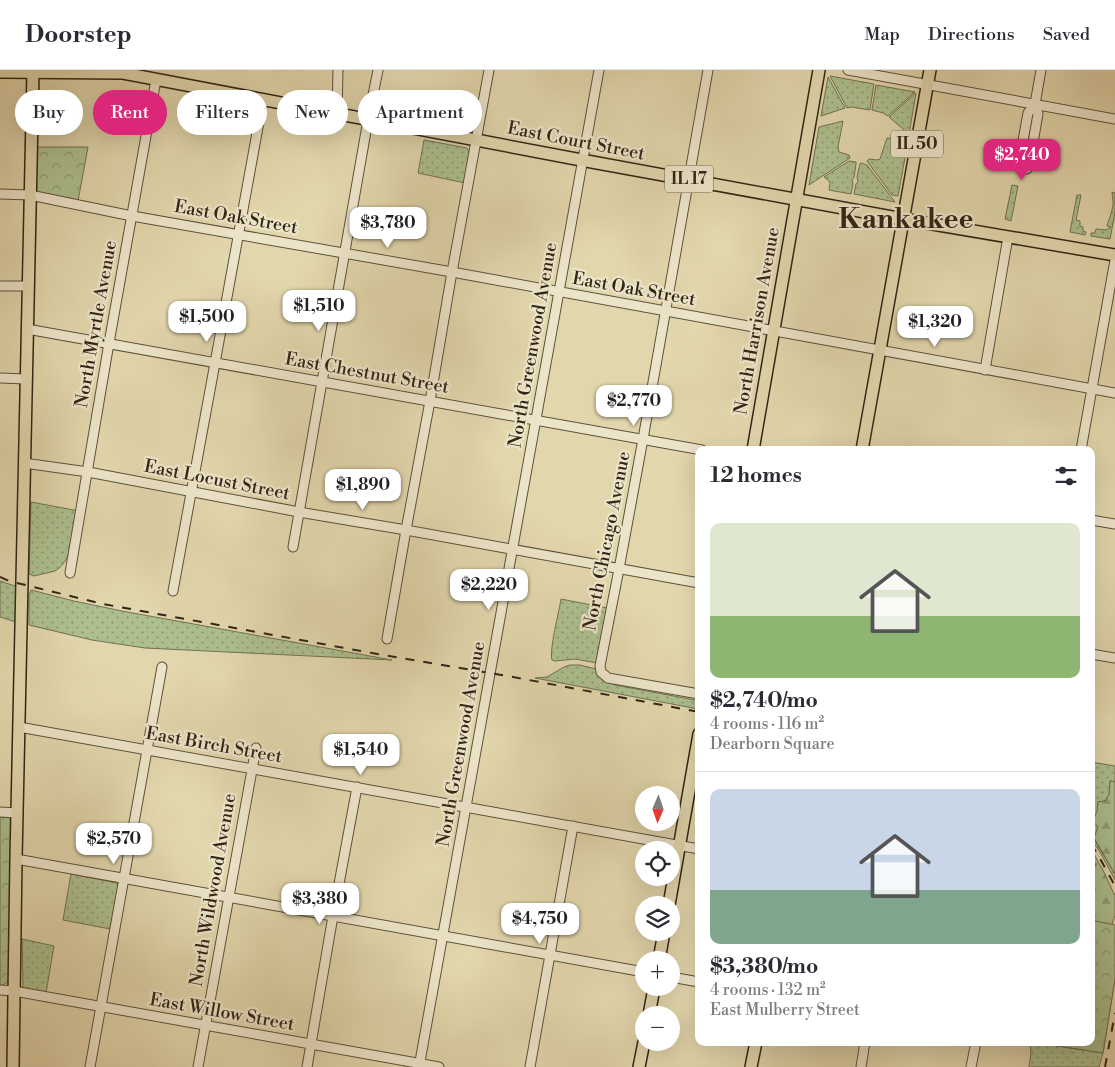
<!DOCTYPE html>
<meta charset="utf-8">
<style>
body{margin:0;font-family:"Libre Bodoni",serif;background:#f7f7f7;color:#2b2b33;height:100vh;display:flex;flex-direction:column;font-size:19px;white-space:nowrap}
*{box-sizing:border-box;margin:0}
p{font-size:16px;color:#7c7c81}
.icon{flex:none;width:28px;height:28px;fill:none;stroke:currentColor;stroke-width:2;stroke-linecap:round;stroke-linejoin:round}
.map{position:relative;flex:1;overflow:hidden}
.details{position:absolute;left:695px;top:376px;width:400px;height:600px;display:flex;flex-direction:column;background:#fff;border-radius:10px;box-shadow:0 5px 20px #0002}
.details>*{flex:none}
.top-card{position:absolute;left:15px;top:20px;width:475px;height:45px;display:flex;gap:10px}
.needle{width:32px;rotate:182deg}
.controls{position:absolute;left:635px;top:716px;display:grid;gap:10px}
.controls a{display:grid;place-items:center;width:45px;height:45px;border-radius:50%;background:#fff;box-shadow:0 5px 20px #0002;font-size:25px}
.price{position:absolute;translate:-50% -42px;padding:0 11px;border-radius:10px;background:#fff;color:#222;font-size:16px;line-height:32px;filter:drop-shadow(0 1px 2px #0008)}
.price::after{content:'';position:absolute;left:50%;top:30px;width:15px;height:11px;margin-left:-8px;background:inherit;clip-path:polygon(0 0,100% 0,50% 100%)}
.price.selected{background:#db2777;color:#fff}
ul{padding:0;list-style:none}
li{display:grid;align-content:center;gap:10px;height:265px;padding:0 15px}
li+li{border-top:1px solid #e1e1e2}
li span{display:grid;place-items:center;height:155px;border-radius:10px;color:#555}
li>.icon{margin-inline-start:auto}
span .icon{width:90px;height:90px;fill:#fffc;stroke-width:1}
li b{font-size:21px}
h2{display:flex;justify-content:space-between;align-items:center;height:60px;padding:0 15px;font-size:21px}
.pill{padding:0 18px;border-radius:22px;background:#fff;box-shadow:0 5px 20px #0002;font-size:18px;line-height:45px}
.pill.selected{background:#db2777;color:#fff}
header{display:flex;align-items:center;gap:30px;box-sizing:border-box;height:70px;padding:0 25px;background:#fff;border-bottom:1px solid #e1e1e2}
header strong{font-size:24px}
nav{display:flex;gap:28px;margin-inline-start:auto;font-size:18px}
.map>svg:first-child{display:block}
.grass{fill:url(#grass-dots);stroke:#707252}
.forest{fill:url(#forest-firs);stroke:#707252}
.park{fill:url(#park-crowns);stroke:#707252}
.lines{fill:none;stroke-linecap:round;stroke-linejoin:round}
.stream{stroke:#6f7d74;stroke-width:2}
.minor-casing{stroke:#5e513b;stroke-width:11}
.major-casing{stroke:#322515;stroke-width:14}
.minor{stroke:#ece4c9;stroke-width:9}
.major{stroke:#e2d6ac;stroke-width:11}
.rail{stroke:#322515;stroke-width:2;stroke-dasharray:9 9;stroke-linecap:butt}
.labels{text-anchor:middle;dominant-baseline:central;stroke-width:4.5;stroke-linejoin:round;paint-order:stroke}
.shield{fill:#ece4c9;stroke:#6a5e4b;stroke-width:1}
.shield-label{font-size:16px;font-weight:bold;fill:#322515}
.street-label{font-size:18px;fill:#322515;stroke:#ece4c9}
.town-label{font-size:28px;font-weight:bold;fill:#322515;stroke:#ece4c9}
</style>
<header>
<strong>Doorstep</strong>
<nav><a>Map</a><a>Directions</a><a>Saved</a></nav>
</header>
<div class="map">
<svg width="1115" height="997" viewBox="0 0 1115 997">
<defs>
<pattern id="grass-dots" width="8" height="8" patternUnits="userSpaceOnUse" patternTransform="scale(1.25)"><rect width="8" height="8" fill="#adbf8e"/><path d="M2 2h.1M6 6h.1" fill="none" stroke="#8d9b73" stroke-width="1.8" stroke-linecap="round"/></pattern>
<pattern id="forest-firs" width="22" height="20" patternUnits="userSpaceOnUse" patternTransform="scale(1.25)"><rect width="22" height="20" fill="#adbf8e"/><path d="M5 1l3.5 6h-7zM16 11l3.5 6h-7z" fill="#8d9b73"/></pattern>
<pattern id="park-crowns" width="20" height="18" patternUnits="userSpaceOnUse" patternTransform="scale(1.25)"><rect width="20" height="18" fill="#adbf8e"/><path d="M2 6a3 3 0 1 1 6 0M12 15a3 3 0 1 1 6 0" fill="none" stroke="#8d9b73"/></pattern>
</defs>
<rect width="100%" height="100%" fill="#e2d6ac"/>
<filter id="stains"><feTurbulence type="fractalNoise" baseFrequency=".004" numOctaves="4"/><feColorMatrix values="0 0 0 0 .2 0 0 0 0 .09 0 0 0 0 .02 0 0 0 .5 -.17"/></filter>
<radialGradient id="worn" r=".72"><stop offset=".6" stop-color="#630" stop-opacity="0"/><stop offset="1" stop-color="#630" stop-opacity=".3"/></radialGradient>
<g class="grass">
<polygon points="830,6 874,14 870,40 851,37 847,38"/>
<polygon points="828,7 845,38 821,46"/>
<polygon points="876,15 915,22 888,46 883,43 872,40"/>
<polygon points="916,23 909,64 889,47"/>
<polygon points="843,51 838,77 839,82 849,85 850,88 809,115 819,57"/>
<polygon points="887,68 896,69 907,77 898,126 892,125 867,91 869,89 877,90 880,89"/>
<polygon points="424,70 467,78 470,84 465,113 418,103"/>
<polygon points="849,91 856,92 856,94 854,107 852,110 853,114 851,124 829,120 830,112 824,107"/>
<polygon points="861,93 867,95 895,132 854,124 856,114 858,112 857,107 860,94"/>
<polygon points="1012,115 1018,116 1011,151 1005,149"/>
<path d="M1112,122L1115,123V143L1110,169L1091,166V163H1095L1096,159L1106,160L1111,157L1107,156C1109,149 1114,137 1113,131C1113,128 1112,125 1112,122Z"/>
<polygon points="1077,125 1081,125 1076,150 1080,151 1080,156 1083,157 1083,161 1086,162 1085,165 1070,162"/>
<path d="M31,432L79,441C75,459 73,491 55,501L34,506L29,504Z"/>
<polygon points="0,511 15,516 17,521 16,552 0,547"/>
<polygon points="31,520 74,531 122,541 392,590 145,578 92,570 29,555 29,525"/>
<path d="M561,529L607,538L597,593L575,589L555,591L552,590C549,580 559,542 561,529Z"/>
<polygon points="570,595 580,595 596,599 598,605 602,608 615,615 695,630 698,633 698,639 535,608 547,607 564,597"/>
<polygon points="1091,692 1115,696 1115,712 1110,711 1109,725 1105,731 1098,732 1098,757 1094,769 1115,804 1115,810 1100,782 1091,769"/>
<polygon points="71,804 117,813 118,818 110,859 63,850"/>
<polygon points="22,869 54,876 46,923 24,918 23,917"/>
<polygon points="1030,973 1039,973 1103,983 1099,997 1029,997 1031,983"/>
</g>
<g class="forest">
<polygon points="1110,711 1115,712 1115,804 1094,768 1098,757 1092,750 1097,742 1098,732 1105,731 1109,725"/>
<polygon points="1091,779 1104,802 1115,826 1115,845 1108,867 1115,909 1103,983 1039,973 1091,972"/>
</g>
<g class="park">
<polygon points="37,77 88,77 78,131 38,123 36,121"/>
<path d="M0,747H10L12,750L11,908C8,913 5,914 0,916Z"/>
<polygon points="1091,850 1115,855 1115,909 1103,983 1039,973 1091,972"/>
</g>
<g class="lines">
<polyline class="stream" points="1091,800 1096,794"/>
<defs>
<g id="minor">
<polyline points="848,0 1115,49"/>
<polyline points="1035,34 1037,40 1038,44 1029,95 1027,99 1024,99 1020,98 1019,93 1028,43 1035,34 1041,0"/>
<polyline points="337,44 338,0"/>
<polyline points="0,124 30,125 132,146 452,202 1115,323"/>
<polyline points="0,216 28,216"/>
<polyline points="27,259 702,380"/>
<polyline points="985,300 1008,167"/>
<polyline points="0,308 26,309"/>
<polyline points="1081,380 1115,190"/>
<polyline points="24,393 88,402 299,442 406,460 699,513"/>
<polyline points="1091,450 1115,454"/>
<polyline points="293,477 368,50 378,0"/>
<polyline points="70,503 109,273 156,10"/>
<polyline points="173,521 215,293 263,30"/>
<polyline points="387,569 406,460 430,331 452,202 489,0"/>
<polyline points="1091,584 1115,588"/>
<polyline points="699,624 608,608 601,602 600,596 619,499 643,369 708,0"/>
<polyline points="19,657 699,779"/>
<polyline points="0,742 17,743"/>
<polyline points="16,789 644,902"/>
<polyline points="671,907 699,912"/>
<polyline points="0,920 14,921 439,997"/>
<polyline points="90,997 162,597"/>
<polyline points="198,997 256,678"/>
<polyline points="307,997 333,846 357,717"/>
<polyline points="419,997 599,0"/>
<polyline points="530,997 573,756"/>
<polyline points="861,997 865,972"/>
<polyline points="971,997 976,972"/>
</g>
<g id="major">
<polyline points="0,2 123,3 592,92 903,149 1115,185"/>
<polyline points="753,380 819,0"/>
<polyline points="862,380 930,0"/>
<polyline points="669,835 699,664"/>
<polyline points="659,890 664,862"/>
<polyline points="649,945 654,918"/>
<polyline points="13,997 16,789 33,1"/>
<polyline points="639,997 644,972"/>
<polyline points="751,997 756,972"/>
</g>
</defs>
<use href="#minor" class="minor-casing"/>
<use href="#major" class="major-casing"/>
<use href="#minor" class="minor"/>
<use href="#major" class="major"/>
<g class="rail">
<polyline points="0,507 9,511 103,534 372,583 513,607 699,642"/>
<polyline points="1091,774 1097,783 1115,816"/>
<polyline points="1105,997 1115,943"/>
</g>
</g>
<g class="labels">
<g class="shield">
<rect x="891" y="60.5" width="52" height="27" rx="4"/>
<rect x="665" y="95.5" width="48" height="27" rx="4"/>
</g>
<g class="shield-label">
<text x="917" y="74">IL 50</text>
<text x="689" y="109">IL 17</text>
</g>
<g class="street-label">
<text transform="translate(576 71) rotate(11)">East Court Street</text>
<text transform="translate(236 147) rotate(10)">East Oak Street</text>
<text transform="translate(634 219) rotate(10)">East Oak Street</text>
<text transform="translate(757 251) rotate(-80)">North Harrison Avenue</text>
<text transform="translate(96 254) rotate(-80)">North Myrtle Avenue</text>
<text transform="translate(533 275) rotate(-80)">North Greenwood Avenue</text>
<text transform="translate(367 303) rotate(10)">East Chestnut Street</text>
<text transform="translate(217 410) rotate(11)">East Locust Street</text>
<text transform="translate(607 471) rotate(-79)">North Chicago Avenue</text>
<text transform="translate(461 674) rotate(-80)">North Greenwood Avenue</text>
<text transform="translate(214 675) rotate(10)">East Birch Street</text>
<text transform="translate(213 820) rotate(-80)">North Wildwood Avenue</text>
<text transform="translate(222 942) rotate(10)">East Willow Street</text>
</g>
<g class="town-label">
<text x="906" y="149">Kankakee</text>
</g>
</g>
<rect width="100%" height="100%" filter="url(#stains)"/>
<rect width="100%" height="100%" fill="url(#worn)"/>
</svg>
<div class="controls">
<a><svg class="needle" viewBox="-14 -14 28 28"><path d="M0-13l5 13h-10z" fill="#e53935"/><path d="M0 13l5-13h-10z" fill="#7c7c81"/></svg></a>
<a><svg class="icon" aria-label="locate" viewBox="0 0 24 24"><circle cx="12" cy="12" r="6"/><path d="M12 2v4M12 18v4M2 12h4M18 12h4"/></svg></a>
<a><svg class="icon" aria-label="layers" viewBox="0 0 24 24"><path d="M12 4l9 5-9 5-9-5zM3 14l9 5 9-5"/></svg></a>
<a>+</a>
<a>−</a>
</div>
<b class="price selected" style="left:1022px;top:111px">$2,740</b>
<b class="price" style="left:388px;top:179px">$3,780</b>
<b class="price" style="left:319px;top:262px">$1,510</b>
<b class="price" style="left:207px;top:273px">$1,500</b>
<b class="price" style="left:935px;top:278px">$1,320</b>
<b class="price" style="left:634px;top:357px">$2,770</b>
<b class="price" style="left:363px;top:441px">$1,890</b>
<b class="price" style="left:489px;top:541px">$2,220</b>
<b class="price" style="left:361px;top:706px">$1,540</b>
<b class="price" style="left:114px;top:795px">$2,570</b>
<b class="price" style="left:320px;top:855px">$3,380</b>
<b class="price" style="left:540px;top:875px">$4,750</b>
<div class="top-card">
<a class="pill">Buy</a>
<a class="pill selected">Rent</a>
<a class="pill">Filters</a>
<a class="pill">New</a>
<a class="pill">Apartment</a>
</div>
<section class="details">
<h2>12 homes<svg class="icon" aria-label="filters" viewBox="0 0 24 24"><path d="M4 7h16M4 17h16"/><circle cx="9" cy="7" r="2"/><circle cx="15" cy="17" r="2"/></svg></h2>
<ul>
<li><span style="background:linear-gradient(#dfe7d0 60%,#8fb573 0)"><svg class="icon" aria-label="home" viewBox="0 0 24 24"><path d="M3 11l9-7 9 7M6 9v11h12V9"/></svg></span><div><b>$2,740/mo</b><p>4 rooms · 116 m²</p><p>Dearborn Square</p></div></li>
<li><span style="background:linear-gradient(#c9d6e8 65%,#7fa58c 0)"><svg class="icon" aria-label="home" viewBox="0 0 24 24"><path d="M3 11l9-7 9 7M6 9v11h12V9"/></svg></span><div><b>$3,380/mo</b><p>4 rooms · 132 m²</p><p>East Mulberry Street</p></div></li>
</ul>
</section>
</div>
